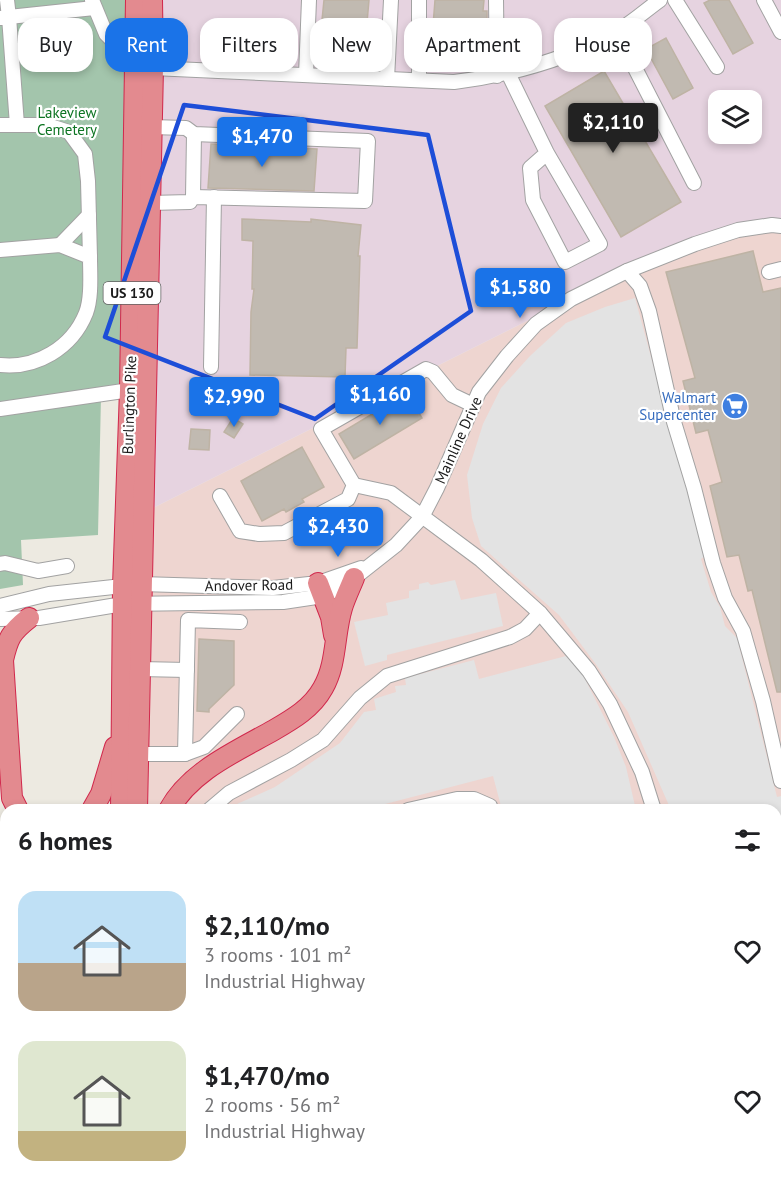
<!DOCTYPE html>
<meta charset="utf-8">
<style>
body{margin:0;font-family:"PT Sans",sans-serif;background:#f6f6f6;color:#202124;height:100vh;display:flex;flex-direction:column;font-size:22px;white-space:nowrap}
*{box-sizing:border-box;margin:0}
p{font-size:20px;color:#757577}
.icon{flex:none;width:33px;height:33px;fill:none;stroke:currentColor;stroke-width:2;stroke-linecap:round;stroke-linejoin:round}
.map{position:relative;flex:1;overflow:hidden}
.drawer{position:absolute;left:0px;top:804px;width:782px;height:386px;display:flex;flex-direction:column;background:#fff;border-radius:18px 18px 0 0;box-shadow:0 3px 9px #0003}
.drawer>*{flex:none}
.guide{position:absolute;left:18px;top:18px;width:746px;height:54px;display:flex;gap:12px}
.buttons{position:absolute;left:708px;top:90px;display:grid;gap:12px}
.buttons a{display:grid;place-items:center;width:54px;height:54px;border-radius:12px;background:#fff;box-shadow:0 3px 9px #0003;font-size:30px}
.price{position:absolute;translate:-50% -51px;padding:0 14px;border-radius:6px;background:#1a73e8;color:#fff;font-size:20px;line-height:39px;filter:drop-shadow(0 2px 3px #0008)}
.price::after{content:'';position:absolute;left:50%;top:36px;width:18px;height:14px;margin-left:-9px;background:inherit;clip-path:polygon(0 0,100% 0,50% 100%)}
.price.selected{background:#222;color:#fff}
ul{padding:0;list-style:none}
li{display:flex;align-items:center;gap:18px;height:150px;padding:0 18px}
li span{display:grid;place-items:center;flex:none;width:168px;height:120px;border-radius:18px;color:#555}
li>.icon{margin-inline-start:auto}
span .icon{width:72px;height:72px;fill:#fffc;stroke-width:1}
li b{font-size:26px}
h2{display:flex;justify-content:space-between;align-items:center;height:72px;padding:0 18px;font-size:26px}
.chip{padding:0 21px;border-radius:18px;background:#fff;box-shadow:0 3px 9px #0003;font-size:21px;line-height:54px}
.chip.selected{background:#1a73e8;color:#fff}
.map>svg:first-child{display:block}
.commercial{fill:#eed5d0}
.industrial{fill:#e6d3e0;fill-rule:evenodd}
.cemetery{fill:#a3c5ac}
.parking{fill:#e3e3e3}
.building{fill:#c1bab1;stroke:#beb3a4;stroke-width:1.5}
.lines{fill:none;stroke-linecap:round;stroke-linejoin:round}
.minor-casing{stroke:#a2a2a2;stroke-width:16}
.highway-casing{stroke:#d1284c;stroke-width:22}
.minor{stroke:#fff;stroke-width:14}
.highway{stroke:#e38a8f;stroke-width:20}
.marked{fill:none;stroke:#1d4ed8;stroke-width:4.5;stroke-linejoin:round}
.labels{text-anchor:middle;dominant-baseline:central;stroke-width:4.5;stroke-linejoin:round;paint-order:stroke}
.shield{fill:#fff;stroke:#5f5f5f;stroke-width:1.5}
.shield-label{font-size:14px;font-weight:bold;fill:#1b1b1b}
.park-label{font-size:15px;fill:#0e7523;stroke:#fff}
.shop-label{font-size:15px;fill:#366cbe;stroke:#fff;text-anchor:end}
.street-label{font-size:15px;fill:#1b1b1b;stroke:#fff}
</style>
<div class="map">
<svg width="781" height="1189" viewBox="0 0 781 1189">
<rect width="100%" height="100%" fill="#edeae1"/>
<polygon class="commercial" points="781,226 781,971 776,972 776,810 137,810 143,513 627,271 695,244"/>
<g class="industrial">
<path d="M152,0H781V226L772,225L627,271L143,513ZM718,100H752V134H718Z"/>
<polygon points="781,970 781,1189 325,1189 324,1184 776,1184 776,972"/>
</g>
<polygon class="cemetery" points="0,0 136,0 130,390 101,396 98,535 21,540 23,585 0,589"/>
<g class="parking">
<polygon points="635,298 705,556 701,559 711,592 720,607 725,626 737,638 777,797 781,796 781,908 776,909 776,810 671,810 628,712 595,663 559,615 481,546 472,518 467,475 483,424 501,388 530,356 566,323 605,307"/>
<polygon points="455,580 461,600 496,593 503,626 387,655 387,660 365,666 354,622 388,615 386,603 409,598 409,591 419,589 419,584 428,582 431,585"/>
<polygon points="566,656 582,673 614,737 626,767 636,810 502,810 493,776 362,810 231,810 237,804 275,787 340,743 364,712 376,710 374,699 396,692 395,686 406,685 405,678 474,660 479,679"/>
</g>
<g class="building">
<polygon points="324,0 369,0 366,34 321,30"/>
<polygon points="435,0 484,0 483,11 487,11 487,31 433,26"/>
<polygon points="710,0 729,0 753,43 733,54 704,3"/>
<polygon points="666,38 693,88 673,99 646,49"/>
<polygon points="604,71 681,202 621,237 545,106"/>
<polygon points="211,144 317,149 314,191 208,188"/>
<polygon points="242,219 311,222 311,219 361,225 358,256 360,256 357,348 346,348 345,377 250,375 251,312 254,289 252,289 253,241 242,240"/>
<polygon points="753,251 763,292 781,288 781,692 777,692 752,590 748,591 739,555 727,557 710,486 722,482 708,430 696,433 683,381 695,378 666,272"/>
<polygon points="407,393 422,418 354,459 339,434"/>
<polygon points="233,418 243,424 234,438 224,432"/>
<polygon points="191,429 210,430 209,450 189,449"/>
<polygon points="302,447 324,487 302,499 304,502 286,512 284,509 262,521 241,481"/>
<polygon points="199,639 234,641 234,685 209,709 209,712 197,711"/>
</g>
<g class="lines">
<defs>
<g id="minor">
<polyline points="7,0 9,17 94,8"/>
<polyline points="92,0 106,34 135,63"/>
<polyline points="496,0 497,76"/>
<polyline points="675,0 717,67"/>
<polyline points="764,0 781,32"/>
<polyline points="0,18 9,17 17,125"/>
<polyline points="616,31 694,183"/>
<path d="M153,68L454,82C510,75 569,59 619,30C633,22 646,10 660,0"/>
<polyline points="508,73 547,153 600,244 565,262 533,200 530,168 547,153"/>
<polyline points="306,75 309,0"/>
<polyline points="387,79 391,0"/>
<polyline points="419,80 419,0"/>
<polyline points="0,125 47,125 69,132 85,154 88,181 90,257"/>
<polyline points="193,197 194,134"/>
<polyline points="150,203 190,202 193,197 365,201 368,141 194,134 186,128 151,127"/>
<polyline points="60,245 89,215"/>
<path d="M0,250L60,245L90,257C90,274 92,297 86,313C72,348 36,369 0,365"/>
<polyline points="627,271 640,286 649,311 674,422 694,488 713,563 725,598 743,631 763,701 781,781"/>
<polyline points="769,272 781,269"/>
<polyline points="211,367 214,197"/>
<polyline points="0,409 130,390"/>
<polyline points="354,485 391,493 481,560 540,613 589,671 610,704 642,772 654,810"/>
<polyline points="220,496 240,531 259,534 284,533 348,499 354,485 321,429 426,369 433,372 452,395 473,405"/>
<polyline points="0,564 5,563 38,571 67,566"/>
<polyline points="0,606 49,594 141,584 273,588 318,583 361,568"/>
<polyline points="0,619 39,618 123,604 283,602 323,596 344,586 396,545 422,517 437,488 479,392 507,356 536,324 571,299 627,271 695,244 738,230 772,225 781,226"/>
<polyline points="140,669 187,670"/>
<polyline points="237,714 204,747 185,754 188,620 240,622"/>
<polyline points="138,754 185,754"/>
<polyline points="209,810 229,793 291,760 323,740 360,698 387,676 510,637 525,629 540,613"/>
<polyline points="408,810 457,799 474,799 490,806 491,810"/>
<polyline points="0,879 6,876"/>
<polyline points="0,902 6,905"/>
<polyline points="776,926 781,925"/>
<polyline points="776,973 781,971"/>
<polyline points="0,1010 6,1008"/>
<polyline points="776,1055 781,1060"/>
<polyline points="0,1100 6,1098"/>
<polyline points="279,1184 281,1189"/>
<polyline points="543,1184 543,1189"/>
<polyline points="237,1189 269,1184"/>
<polyline points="314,1189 314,1184"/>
<polyline points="630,1189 630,1184"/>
<polyline points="747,1189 747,1184"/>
</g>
<g id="highway">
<polyline points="318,583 331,617 334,635"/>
<path d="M18,810L12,798L3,660C8,638 11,632 29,618"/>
<polyline points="92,810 101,794 115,747"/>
<polyline points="121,810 123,586 130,390 136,0"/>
<polyline points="137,810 153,68 152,0"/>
<path d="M169,810C190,771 237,751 274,730C293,719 312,708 323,688C337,664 334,634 342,608C345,598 350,588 354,578"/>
<polyline points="113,1189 114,1184"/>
<polyline points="130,1189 130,1184"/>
</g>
</defs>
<use href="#minor" class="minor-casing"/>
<use href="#highway" class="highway-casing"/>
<use href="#minor" class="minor"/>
<use href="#highway" class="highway"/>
</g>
<path class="marked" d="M184,105L428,135L471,311L315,419L105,337Z"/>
<defs>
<symbol id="supermarket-disc" viewBox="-11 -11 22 22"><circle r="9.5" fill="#3f7fe0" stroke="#fff"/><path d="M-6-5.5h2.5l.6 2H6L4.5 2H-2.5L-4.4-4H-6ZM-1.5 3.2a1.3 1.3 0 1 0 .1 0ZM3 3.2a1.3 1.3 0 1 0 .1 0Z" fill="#fff"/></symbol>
</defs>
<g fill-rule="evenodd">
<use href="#supermarket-disc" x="720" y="391" width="30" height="30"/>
</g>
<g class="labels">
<rect class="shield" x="103.5" y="282" width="57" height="22" rx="4.5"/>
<g class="shield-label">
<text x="132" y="293">US 130</text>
</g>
<g class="park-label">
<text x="67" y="112">Lakeview<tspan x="67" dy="17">Cemetery</tspan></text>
</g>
<g class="shop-label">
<text x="716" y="397">Walmart<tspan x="716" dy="17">Supercenter</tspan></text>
</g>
<g class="street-label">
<text transform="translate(129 405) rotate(-88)">Burlington Pike</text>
<text transform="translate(458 440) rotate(-66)">Mainline Drive</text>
<text transform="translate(249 585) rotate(-1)">Andover Road</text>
</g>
</g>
</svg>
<div class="buttons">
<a><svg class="icon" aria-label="layers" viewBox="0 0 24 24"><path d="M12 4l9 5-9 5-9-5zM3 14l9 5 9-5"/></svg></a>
</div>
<b class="price selected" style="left:613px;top:154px">$2,110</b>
<b class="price" style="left:262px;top:168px">$1,470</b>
<b class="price" style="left:520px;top:319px">$1,580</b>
<b class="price" style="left:380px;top:426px">$1,160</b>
<b class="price" style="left:234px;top:428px">$2,990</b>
<b class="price" style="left:338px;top:558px">$2,430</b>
<div class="guide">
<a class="chip">Buy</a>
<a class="chip selected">Rent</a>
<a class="chip">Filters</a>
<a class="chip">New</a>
<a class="chip">Apartment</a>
<a class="chip">House</a>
</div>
<section class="drawer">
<h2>6 homes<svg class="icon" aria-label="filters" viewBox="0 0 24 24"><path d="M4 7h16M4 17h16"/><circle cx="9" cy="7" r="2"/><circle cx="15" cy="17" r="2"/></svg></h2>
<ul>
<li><span style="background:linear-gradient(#bfe0f5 60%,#b9a48a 0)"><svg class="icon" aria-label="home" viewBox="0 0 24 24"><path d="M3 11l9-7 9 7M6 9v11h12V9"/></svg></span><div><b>$2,110/mo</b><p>3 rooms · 101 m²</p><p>Industrial Highway</p></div><svg class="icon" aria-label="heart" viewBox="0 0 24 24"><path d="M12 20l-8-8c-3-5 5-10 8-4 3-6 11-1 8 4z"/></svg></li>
<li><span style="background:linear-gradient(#dfe7d0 75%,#c2b280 0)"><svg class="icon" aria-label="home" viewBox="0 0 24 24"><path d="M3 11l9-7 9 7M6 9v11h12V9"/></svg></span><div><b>$1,470/mo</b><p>2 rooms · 56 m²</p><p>Industrial Highway</p></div><svg class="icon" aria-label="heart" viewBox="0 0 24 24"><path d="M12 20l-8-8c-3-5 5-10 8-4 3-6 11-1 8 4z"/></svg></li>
</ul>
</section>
</div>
